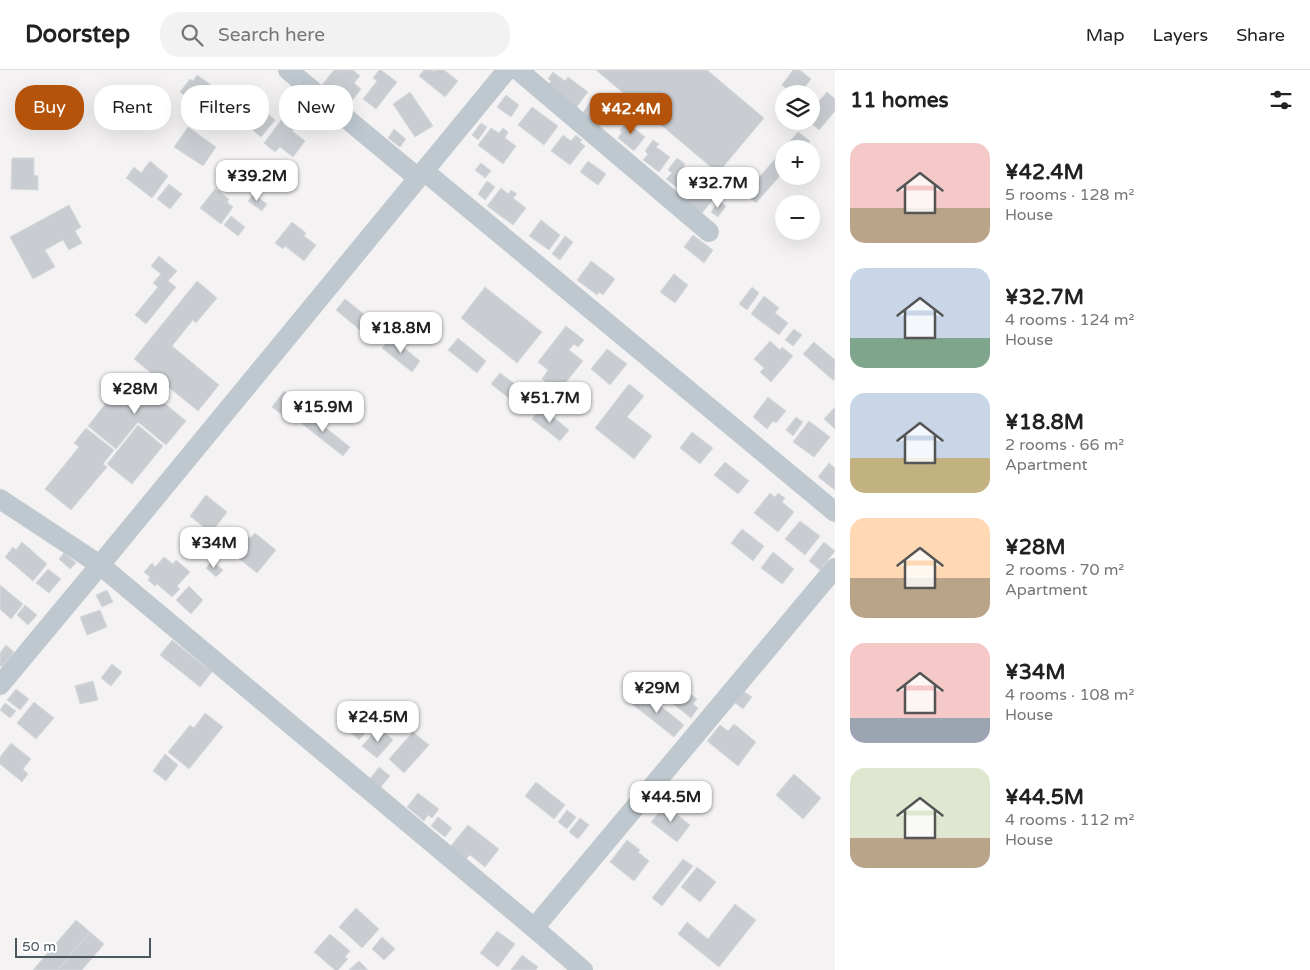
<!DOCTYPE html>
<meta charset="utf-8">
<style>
body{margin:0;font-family:"Varela Round",sans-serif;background:#f2f2f2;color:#222;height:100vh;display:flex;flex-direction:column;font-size:19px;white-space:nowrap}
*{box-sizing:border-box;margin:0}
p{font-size:16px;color:#767676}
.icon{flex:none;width:28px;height:28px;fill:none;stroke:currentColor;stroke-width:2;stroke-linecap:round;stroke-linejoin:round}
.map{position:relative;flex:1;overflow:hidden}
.panel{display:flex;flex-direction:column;background:#fff;width:475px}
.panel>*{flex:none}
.top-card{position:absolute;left:15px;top:15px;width:475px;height:45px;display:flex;gap:10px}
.fabs{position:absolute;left:775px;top:15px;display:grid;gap:10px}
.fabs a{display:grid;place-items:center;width:45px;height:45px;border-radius:50%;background:#fff;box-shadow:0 5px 20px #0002;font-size:25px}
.scale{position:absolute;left:15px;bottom:12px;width:136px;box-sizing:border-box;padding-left:5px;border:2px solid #4a575f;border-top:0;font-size:14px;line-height:18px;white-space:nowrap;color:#4a575f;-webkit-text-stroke:4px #fff;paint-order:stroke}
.price{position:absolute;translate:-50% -42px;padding:0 11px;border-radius:10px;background:#fff;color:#222;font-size:16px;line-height:32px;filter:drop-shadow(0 1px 2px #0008)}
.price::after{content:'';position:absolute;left:50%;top:30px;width:15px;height:11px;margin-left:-8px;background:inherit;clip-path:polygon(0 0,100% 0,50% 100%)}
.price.on{background:#b45309;color:#fff}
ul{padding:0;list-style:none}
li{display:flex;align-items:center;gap:15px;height:125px;padding:0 15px}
li span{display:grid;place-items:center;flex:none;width:140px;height:100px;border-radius:15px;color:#555}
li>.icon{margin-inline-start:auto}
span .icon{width:60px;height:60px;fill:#fffc;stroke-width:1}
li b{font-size:21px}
h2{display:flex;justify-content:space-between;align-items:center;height:60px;padding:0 15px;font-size:21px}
.chip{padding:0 18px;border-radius:20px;background:#fff;box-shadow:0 5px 20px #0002;font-size:18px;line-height:45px}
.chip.on{background:#b45309;color:#fff}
header{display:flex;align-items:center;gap:30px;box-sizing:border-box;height:70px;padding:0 25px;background:#fff;border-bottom:1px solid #e0e0e0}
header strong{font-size:24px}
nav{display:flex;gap:28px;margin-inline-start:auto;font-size:18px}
.search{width:350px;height:45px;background:#f2f2f2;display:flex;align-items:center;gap:12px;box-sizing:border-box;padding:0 18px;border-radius:20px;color:#767676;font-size:19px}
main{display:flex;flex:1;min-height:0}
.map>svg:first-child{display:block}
.building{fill:#c9cdd1;stroke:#d6d9dd}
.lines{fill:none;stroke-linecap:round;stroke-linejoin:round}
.minor{stroke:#bec8ce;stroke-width:20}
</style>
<header>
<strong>Doorstep</strong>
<div class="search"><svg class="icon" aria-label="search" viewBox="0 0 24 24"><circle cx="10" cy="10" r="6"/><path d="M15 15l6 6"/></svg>Search here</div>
<nav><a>Map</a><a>Layers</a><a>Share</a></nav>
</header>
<main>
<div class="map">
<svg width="835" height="900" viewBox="0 0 835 900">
<rect width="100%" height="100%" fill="#f4f2f2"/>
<g class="building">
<polygon points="334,0 353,0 360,6 354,13 361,19 351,32 345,27 341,31 322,15"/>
<polygon points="379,0 381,0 397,12 376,39 363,29 377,11 373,8"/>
<polygon points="424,0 432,0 434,2 435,0 444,0 458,11 445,27 419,6"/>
<polygon points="596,0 707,0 764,48 718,103"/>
<polygon points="793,0 800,0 811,9 799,24 793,24 782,15"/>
<polygon points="553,2 565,11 568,7 588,22 576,38 547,17 551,11 548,9"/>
<polygon points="197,5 211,15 196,34 180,22 190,9 193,11"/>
<polygon points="410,22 433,56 415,67 393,34"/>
<polygon points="827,22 835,29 835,41 819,60 809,51 811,51 811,40"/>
<polygon points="506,25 519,35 511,47 497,37"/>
<polygon points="594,27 606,37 607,35 614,41 606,51 604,49 598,56 582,44"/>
<polygon points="532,37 558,56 544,75 518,55"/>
<polygon points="263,40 275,50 261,67 249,57"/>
<polygon points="285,45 297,55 292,61 305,71 293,87 280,77 275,82 264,73"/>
<polygon points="629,49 636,54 634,58 645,67 634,81 618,68 622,62 620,60"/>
<polygon points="481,53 487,57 478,70 472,65"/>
<polygon points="188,57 216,77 203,96 174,77"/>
<polygon points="491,58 499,63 503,58 508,62 505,68 516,76 503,94 478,75"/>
<polygon points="394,59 406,69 400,77 388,68"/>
<polygon points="798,62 810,71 803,79 784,79 784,101 756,133 745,124"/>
<polygon points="563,65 571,71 576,65 582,70 580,72 585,76 570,95 551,81"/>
<polygon points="653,70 659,74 656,77 670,87 659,102 643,90 648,84 645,81"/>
<polygon points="12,88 34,88 34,105 38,106 38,120 11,119"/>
<polygon points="677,88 685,94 683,98 694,107 683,122 666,109 672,103 668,100"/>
<polygon points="150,91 168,106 152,128 126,108 134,97 141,103"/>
<polygon points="588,91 606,104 598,115 580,102"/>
<polygon points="481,93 491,101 485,108 475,100"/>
<polygon points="487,111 495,117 485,130 478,124"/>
<polygon points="169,114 182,124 170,139 157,129"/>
<polygon points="697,117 713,129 702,143 686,131"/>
<polygon points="501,118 508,124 511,120 517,124 513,128 526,138 513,155 487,136"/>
<polygon points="215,119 229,129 227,132 233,137 221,154 200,138"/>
<polygon points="253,124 267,134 262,141 248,131"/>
<polygon points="719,131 726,136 718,147 711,142"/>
<polygon points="69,135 81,157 75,161 82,173 69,180 63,170 45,180 55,197 33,209 10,167"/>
<polygon points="231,146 245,157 238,166 224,155"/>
<polygon points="541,150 560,165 549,180 529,166"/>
<polygon points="292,152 306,163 304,166 316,175 304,191 285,176 283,179 275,173"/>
<polygon points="693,165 713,180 704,193 684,177"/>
<polygon points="565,166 573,172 560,190 552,184"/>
<polygon points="159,186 177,201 168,211 176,217 146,254 135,245 158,217 153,213 161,204 151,196"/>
<polygon points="591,191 615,209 603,225 599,222 597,225 577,210"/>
<polygon points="674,204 688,215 675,233 660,222"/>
<polygon points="197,211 217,228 196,253 193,250 172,276 219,315 198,341 134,289"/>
<polygon points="485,217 542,262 517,293 461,248"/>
<polygon points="752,217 759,223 747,240 739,234"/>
<polygon points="764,226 779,238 775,243 788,253 779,265 751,244"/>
<polygon points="345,229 375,253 366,265 336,240"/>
<polygon points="566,256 584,270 578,277 574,274 569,280 583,291 558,322 542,309 548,300 538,292"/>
<polygon points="794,259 802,265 793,276 785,270"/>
<polygon points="391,267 420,291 412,302 382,278"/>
<polygon points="458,268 486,291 477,303 448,280"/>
<polygon points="770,271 780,280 782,277 793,286 771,312 760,302 764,298 754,289"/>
<polygon points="814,272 835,290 834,311 803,284"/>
<polygon points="607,279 627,294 610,315 591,299"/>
<polygon points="500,303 528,324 519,336 491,314"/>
<polygon points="129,304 186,351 166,375 138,352 116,379 88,356"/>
<polygon points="576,312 588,322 573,342 560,332"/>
<polygon points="629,314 644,326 627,347 652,366 634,389 595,358"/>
<polygon points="284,321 302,336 290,351 272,337"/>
<polygon points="768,327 786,341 776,353 773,351 767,359 753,347"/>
<polygon points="541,337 569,360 560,371 532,349"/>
<polygon points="835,337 835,359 824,349"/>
<polygon points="303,340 350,377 343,386 296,349"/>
<polygon points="796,347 803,352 793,366 786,360"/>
<polygon points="809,351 830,367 814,387 793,372"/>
<polygon points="138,355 163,376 132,414 107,394"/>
<polygon points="86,358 114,380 103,394 107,397 71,440 45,419 79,377 74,373"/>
<polygon points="692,362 713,378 700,394 680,378"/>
<polygon points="725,392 749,411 738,424 714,405"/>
<polygon points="829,393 835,398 835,420 818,407"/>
<polygon points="770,423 775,427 778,423 785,428 782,432 794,442 778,462 754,443"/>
<polygon points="206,425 227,442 211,463 190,446"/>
<polygon points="800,451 820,466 805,485 785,469"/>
<polygon points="742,459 764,476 753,491 731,473"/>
<polygon points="242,462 250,468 255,463 276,480 257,503 228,480"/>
<polygon points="22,472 47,494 33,511 5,487 13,477 16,480"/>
<polygon points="824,472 835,481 820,500 809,491"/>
<polygon points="773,482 794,499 782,514 761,498"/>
<polygon points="64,483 76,493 70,499 59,489"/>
<polygon points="164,487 173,494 176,490 190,502 177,516 180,519 172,527 157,514 155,516 148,510 150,507 144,502 152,493 155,497"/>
<polygon points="212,491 223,500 216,507 206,498"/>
<polygon points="48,499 61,509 49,523 36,513"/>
<polygon points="0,515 23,534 11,549 0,539"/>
<polygon points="189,516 203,530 191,544 176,530"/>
<polygon points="107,520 113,532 102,537 96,525"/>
<polygon points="25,535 37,545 28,555 17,545"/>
<polygon points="100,540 107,557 87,565 80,547"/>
<polygon points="172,570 212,602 200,617 160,585"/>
<polygon points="6,575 14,582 2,597 0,596 0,583"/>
<polygon points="112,594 122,602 111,616 101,608"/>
<polygon points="93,611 98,630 80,634 75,616"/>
<polygon points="680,616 697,629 693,634 698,638 691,648 668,630"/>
<polygon points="16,619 29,629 20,640 7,630"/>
<polygon points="641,620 684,655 674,667 631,633"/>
<polygon points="743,621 752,627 743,639 734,632"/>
<polygon points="34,632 54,648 36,669 17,653"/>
<polygon points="363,632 379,647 359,670 343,655"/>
<polygon points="5,633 16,641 10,648 0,640"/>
<polygon points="205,643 223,657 189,699 168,682 190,655 194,658"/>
<polygon points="734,654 756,672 738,696 707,671 720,655 728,661"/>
<polygon points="379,657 393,670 377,688 362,676"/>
<polygon points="413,662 429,675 404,703 389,689"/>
<polygon points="11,673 31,689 23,699 28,704 22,712 0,694 0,687"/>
<polygon points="165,684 178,695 166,711 153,701"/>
<polygon points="379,697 390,706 380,718 370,709"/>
<polygon points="794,704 821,728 803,749 776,725"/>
<polygon points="536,712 565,735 554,749 525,726"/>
<polygon points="418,723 439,739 432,748 428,745 424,751 407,737"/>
<polygon points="665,735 690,755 677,772 651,752"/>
<polygon points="567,740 576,747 567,759 558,752"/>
<polygon points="438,747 452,758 445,767 431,756"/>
<polygon points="580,748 589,755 578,769 569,762"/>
<polygon points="468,755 499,779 485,797 470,785 466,789 450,777"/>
<polygon points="627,770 640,780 638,782 649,791 634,811 610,792"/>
<polygon points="683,789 693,796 662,836 652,828"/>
<polygon points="697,797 716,812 700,832 681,817"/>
<polygon points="735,834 756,850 719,897 678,864 687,852 708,869"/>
<polygon points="356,838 379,859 362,878 339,857"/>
<polygon points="76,850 90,862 58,900 33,900"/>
<polygon points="497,861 515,874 498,897 480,883"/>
<polygon points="90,862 104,874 82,900 58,900"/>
<polygon points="330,864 350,881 345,887 348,889 338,900 335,900 314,882"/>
<polygon points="382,867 395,879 384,890 372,879"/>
<polygon points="522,885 538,897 536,900 511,900"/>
<polygon points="359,891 368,900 349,900"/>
</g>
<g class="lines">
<g class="minor">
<polyline points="288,0 418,108"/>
<polyline points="518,0 709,162"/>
<polyline points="424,101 835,442"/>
<polyline points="0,429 100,495 534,858 583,900"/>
<polyline points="0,615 100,495 507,0"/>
<polyline points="534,858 835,498"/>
</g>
</g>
</svg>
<div class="fabs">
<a><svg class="icon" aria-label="layers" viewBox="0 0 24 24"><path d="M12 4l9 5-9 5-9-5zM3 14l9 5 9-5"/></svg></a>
<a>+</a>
<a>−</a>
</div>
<div class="scale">50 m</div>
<b class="price on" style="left:631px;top:65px">¥42.4M</b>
<b class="price" style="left:257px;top:132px">¥39.2M</b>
<b class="price" style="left:718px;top:139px">¥32.7M</b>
<b class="price" style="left:401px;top:284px">¥18.8M</b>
<b class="price" style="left:135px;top:345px">¥28M</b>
<b class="price" style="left:550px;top:354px">¥51.7M</b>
<b class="price" style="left:323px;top:363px">¥15.9M</b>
<b class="price" style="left:214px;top:499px">¥34M</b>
<b class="price" style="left:657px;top:644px">¥29M</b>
<b class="price" style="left:378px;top:673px">¥24.5M</b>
<b class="price" style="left:671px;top:753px">¥44.5M</b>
<div class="top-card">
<a class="chip on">Buy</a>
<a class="chip">Rent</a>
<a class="chip">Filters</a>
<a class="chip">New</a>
</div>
</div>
<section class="panel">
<h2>11 homes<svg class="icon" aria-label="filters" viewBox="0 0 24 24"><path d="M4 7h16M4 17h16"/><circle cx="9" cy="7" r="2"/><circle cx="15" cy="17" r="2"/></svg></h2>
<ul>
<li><span style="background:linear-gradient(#f6c9c9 65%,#b9a48a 0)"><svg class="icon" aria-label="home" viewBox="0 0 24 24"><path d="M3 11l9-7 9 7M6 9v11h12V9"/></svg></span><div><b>¥42.4M</b><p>5 rooms · 128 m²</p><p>House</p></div></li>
<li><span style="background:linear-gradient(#c9d6e8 70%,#7fa58c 0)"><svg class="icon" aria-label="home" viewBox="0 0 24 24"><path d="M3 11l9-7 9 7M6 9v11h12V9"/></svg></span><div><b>¥32.7M</b><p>4 rooms · 124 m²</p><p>House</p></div></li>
<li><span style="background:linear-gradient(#c9d6e8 65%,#c2b280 0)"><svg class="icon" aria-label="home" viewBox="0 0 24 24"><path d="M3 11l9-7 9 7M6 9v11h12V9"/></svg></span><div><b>¥18.8M</b><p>2 rooms · 66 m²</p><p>Apartment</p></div></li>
<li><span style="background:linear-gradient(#ffd9b3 60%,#b9a48a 0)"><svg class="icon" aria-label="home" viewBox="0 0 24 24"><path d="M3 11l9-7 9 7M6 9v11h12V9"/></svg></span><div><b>¥28M</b><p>2 rooms · 70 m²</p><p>Apartment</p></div></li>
<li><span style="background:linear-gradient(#f6c9c9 75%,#9aa5b1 0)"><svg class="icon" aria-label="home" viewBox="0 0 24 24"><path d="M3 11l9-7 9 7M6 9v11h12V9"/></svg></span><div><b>¥34M</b><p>4 rooms · 108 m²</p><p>House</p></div></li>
<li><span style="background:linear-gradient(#dfe7d0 70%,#b9a48a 0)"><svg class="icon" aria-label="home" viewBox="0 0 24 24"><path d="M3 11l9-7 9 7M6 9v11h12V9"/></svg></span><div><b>¥44.5M</b><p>4 rooms · 112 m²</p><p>House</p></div></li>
</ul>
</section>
</main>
